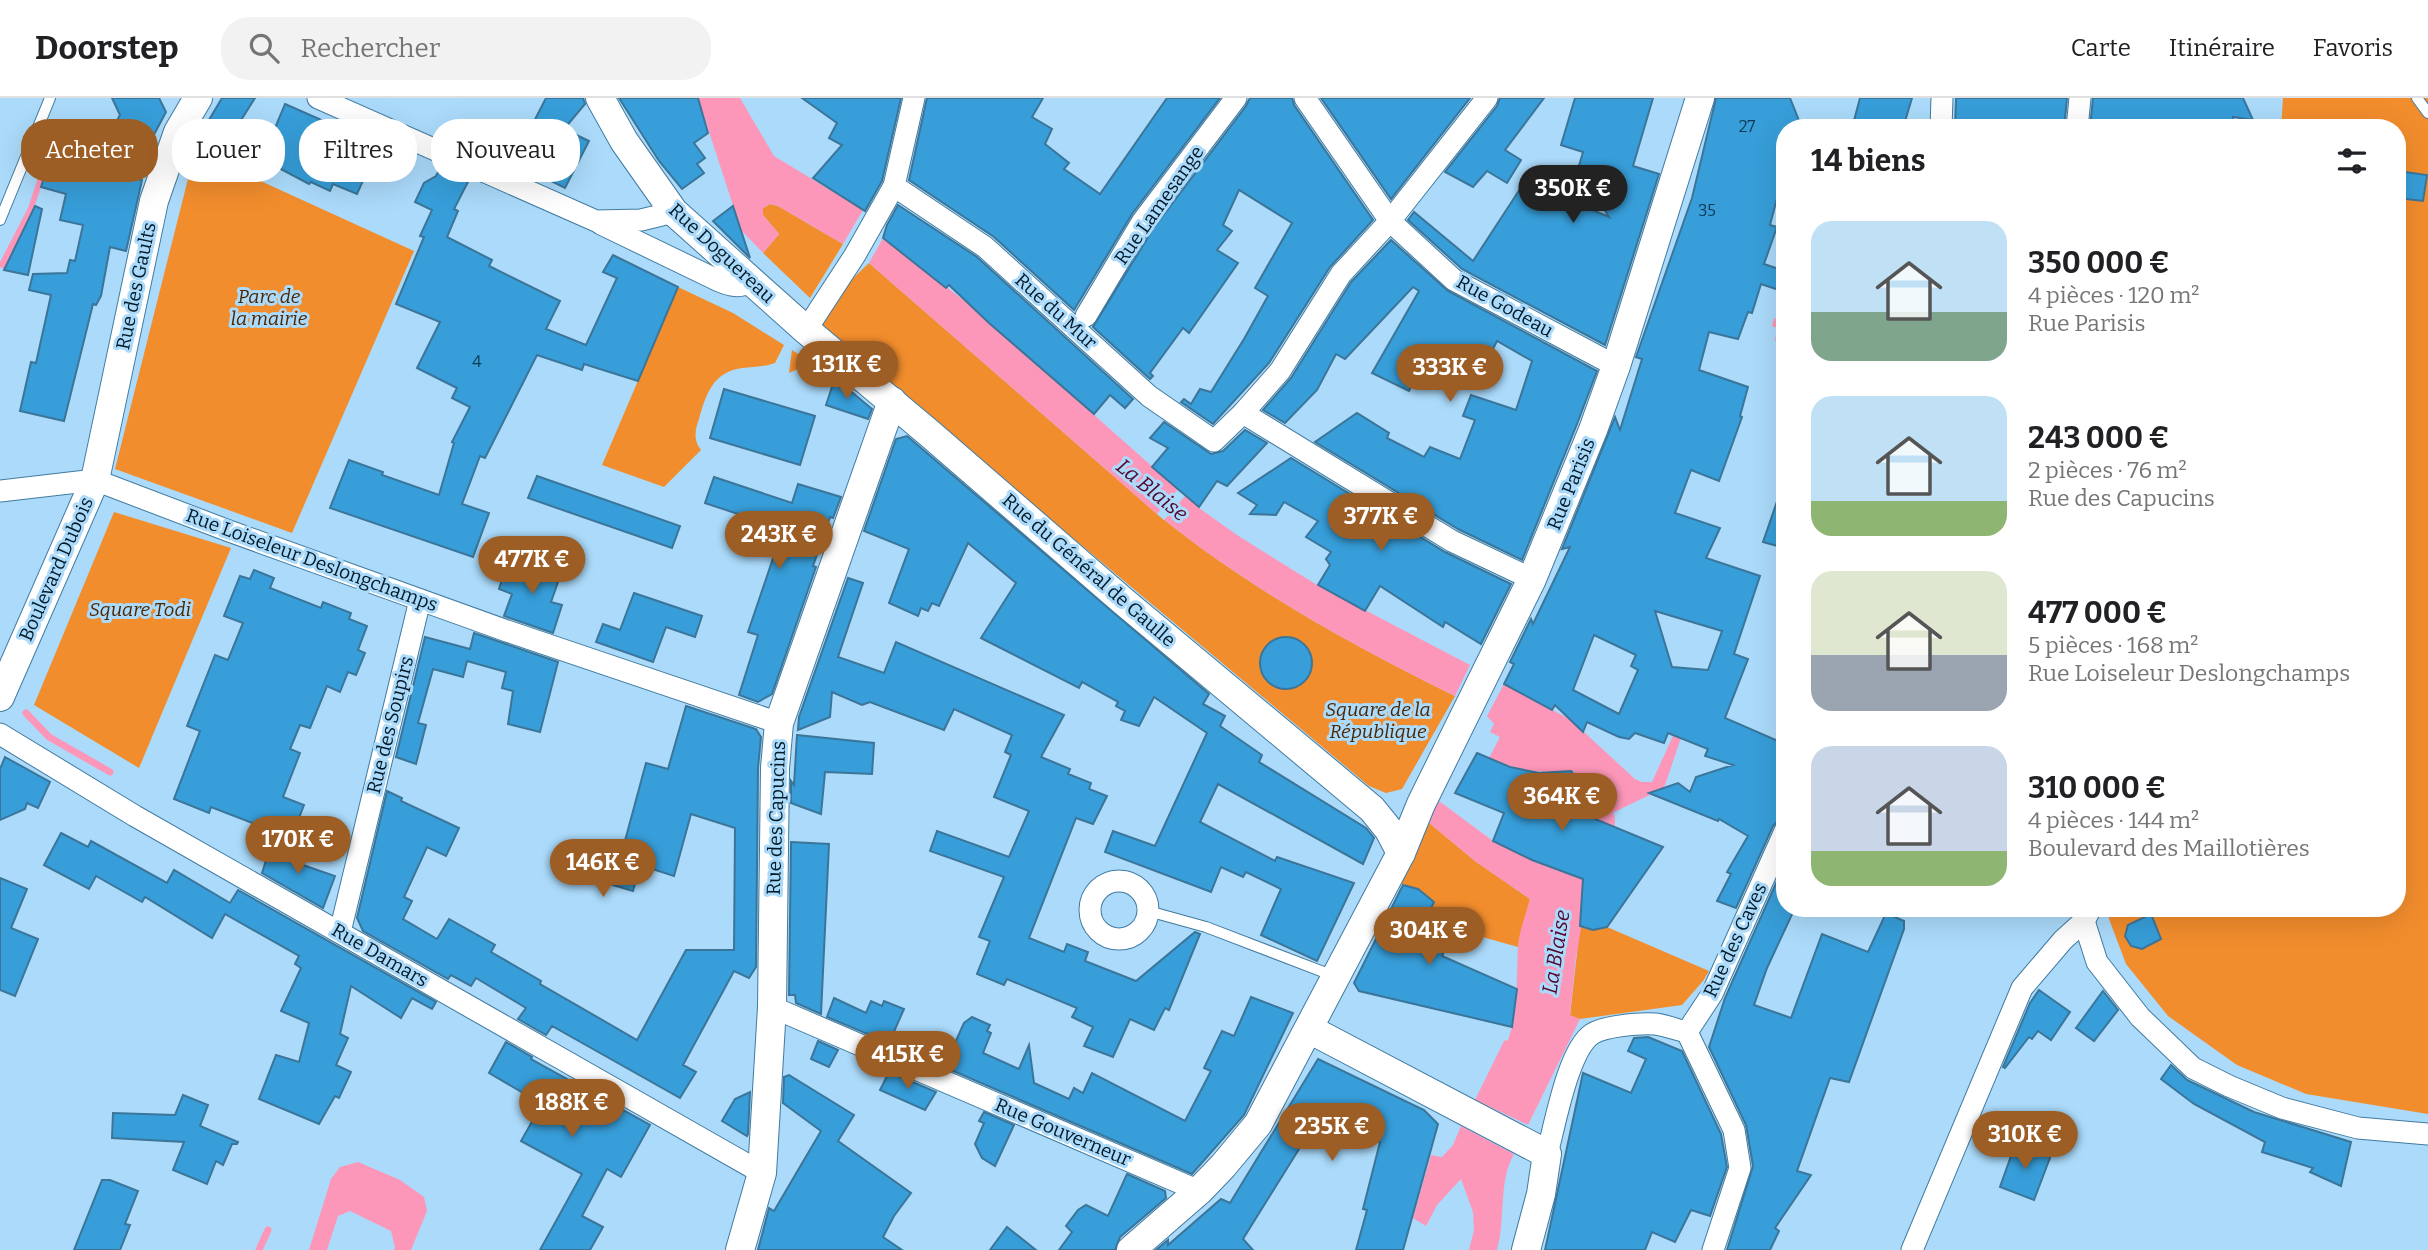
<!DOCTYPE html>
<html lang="fr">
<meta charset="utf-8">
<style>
body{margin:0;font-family:Bitter,serif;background:#f2f2f2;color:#202124;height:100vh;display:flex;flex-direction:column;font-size:26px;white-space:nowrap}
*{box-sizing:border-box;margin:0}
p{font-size:23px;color:#757577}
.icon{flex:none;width:38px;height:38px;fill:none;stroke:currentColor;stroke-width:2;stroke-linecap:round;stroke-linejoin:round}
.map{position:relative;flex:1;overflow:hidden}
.details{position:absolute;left:1776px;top:21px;width:630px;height:798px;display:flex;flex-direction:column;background:#fff;border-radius:28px;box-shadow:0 7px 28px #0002}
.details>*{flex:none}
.banner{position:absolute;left:21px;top:21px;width:665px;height:63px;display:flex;gap:14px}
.price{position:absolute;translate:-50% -60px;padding:0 16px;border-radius:24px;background:#9d5e26;color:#fff;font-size:23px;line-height:46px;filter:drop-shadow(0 2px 4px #0008)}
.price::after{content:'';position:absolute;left:50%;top:42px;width:21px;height:16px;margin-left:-10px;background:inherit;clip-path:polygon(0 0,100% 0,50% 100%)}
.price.current{background:#222;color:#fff}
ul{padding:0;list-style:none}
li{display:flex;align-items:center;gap:21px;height:175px;padding:0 35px}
li span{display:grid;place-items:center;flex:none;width:196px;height:140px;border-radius:21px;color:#555}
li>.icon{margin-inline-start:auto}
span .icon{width:84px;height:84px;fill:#fffc;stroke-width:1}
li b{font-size:30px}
h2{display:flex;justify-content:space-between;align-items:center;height:84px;padding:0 35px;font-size:30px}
.pill{padding:0 24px;border-radius:28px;background:#fff;box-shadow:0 7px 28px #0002;font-size:24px;line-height:63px}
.pill.current{background:#9d5e26;color:#fff}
header{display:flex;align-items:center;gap:42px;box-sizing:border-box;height:98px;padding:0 35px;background:#fff;border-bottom:2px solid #e0e0e0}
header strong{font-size:33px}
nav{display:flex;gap:38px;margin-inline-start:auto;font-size:24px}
.search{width:490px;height:63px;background:#f2f2f2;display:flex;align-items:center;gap:18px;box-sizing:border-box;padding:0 24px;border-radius:28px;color:#757577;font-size:26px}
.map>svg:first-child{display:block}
.green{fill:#f28d2d}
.water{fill:#fd97ba}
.pier{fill:#abdafa}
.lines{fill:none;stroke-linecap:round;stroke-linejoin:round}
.stream{stroke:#fd97ba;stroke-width:7}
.river{stroke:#fd97ba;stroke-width:44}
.building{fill:#379ed9;stroke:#3b7599;stroke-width:2;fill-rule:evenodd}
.lane-casing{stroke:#417ba0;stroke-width:12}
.street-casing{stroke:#417ba0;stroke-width:23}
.secondary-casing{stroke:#417ba0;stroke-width:30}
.lane{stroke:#fff;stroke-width:10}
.street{stroke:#fff;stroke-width:21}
.secondary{stroke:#fff;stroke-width:28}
.labels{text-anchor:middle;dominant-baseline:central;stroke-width:6;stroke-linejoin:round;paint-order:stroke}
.number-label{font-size:16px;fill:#0f3a54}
.street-label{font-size:19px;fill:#021927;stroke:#abdafa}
.park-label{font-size:19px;font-style:italic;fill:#4d2600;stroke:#abdafa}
.water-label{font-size:21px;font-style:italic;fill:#56062c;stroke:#abdafa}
</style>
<header>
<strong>Doorstep</strong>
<div class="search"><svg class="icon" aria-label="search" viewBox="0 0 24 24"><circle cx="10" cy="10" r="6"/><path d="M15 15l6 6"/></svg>Rechercher</div>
<nav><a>Carte</a><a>Itinéraire</a><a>Favoris</a></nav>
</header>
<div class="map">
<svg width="2428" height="1152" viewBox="0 0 2428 1152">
<rect width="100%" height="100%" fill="#abdafa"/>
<g class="green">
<polygon points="2283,0 2428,0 2428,1016 2306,996 2237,967 2168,918 2126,866 2109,821 2108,810 2398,810 2398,30 2281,30"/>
<polygon points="195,53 414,153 292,435 115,371"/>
<polygon points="770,106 778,108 843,146 810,200 763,155 779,136 763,117 763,110"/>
<path d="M869,165L1157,416C1248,490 1350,546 1455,598L1402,691L1386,695L1369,688L821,229L849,184Z"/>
<path d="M678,189L733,215L784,247L775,265C764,269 753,269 742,270C713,274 706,296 699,321C695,332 693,342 701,352L664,389L602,367Z"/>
<path d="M792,252L835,280L820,284C820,275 813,270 805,268L789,275Z"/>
<polygon points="114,414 231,450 139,670 34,607"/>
<polygon points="1428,724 1475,763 1530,801 1518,849 1454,831 1428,816 1433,804 1413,790 1400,785"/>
<polygon points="1580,828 1593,832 1607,829 1709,873 1703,883 1682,907 1580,921 1570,918"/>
</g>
<g class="water">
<polygon points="698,0 740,0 774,58 863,112 843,146 778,108 770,106 763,110 763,117 779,136 763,155 741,132"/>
<polygon points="49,46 54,49 32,116 4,171 0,169 0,164 28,110"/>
<path d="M883,140L971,208L1199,410L1237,437L1317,487L1470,567L1455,598C1350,546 1248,490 1157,416L869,165Z"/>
<polygon points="1774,220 1785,225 1785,243 1775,243 1777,230 1772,228"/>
<path d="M1504,586L1571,622L1635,681L1642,684H1652L1683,616L1685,628L1664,690L1606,718L1603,724L1578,714L1586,689L1573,673C1538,675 1521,674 1489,660L1500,639L1490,634L1494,626L1487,618Z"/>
<path d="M1439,703L1493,743L1554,770L1551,778L1556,779L1582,799L1570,917L1580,921L1528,1027L1475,1002L1504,943L1508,942C1519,912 1516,880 1518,849C1519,833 1526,816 1530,801L1475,763L1428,724Z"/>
<path d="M1461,1028L1514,1056C1498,1083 1506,1121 1497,1152H1469L1474,1132L1473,1114L1461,1081L1437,1107L1426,1128L1413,1120L1431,1057L1442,1059L1453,1047Z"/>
<polygon points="358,1064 400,1082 424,1099 427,1113 411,1152 394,1152 395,1149 391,1133 350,1113 338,1118 327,1152 309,1152 331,1081 340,1069"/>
</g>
<polygon class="pier" points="1178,391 1186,397 1164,422 1157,416"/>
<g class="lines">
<g class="stream">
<polyline points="26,615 49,639 110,674"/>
<polyline points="259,1152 268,1132"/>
</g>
<polyline class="river" points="1556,847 1562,809 1593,723"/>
</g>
<g class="building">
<polygon points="112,0 159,0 166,14 131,80 142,82 126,153 110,149 101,198 96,207 93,206 64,323 20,313 31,264 36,265 51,197 29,192 33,176 67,175 70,162 75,163 83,127 60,122 66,96 41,89 54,49 96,60 120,17"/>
<polygon points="222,0 255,0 226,46 203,32"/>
<polygon points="546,0 583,0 585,6 564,31 589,43 565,90 531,73 546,46 534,39 536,34 530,31"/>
<polygon points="619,0 698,0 708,35 694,45 705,60 697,66 704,75 682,91 659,63"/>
<polygon points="802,0 901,0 882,83 865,113 813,80 842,47 829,40 837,25"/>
<polygon points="927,0 1043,0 1032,19 1052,31 1045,46 1069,65 1064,71 1100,96 1167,0 1220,0 1132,116 1074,212 994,139 909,82"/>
<polygon points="1250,0 1292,0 1294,7 1373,122 1330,169 1269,265 1213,326 1181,304 1184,301 1191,306 1200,291 1211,294 1244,241 1268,198 1255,190 1292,125 1239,92 1223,127 1232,133 1217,152 1238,165 1189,235 1183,230 1150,275 1153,278 1150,281 1093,229 1153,131 1246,8"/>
<polygon points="1321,0 1470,0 1391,101"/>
<polygon points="1500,0 1544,0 1505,52 1521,62 1507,85 1487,73 1473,89 1445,74 1497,8"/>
<polygon points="1575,0 1653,0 1633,68 1659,76 1605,247 1462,171 1408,122 1414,114 1473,163 1520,91 1554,98 1555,96 1609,119 1578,71 1583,54 1561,47"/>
<path d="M1716,0H1790L1802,30H1785V86L1781,85L1770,127L1777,129L1764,166L1785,173L1782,193L1761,186L1752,215L1748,214L1738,241L1709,234L1699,272L1748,289L1740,318L1742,319L1719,383L1691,372L1675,415L1720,430L1706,460L1760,478L1734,556L1748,561L1725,620L1785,646V707L1779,722L1773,728L1736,810L1717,803L1731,776L1727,774L1748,738L1719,721L1718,723L1649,695L1678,685L1690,694L1696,679L1733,667L1705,658L1708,651L1668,635L1664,645L1635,635L1629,641L1619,639L1587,624L1583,634L1555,607L1552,612L1504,586L1514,566L1510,564L1531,521L1533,526L1570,449L1562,451L1615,319L1620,332L1642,261L1636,259L1692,100ZM1655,513L1722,533L1708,572L1672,569ZM1594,537L1636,557L1631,568L1638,572L1619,616L1573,592Z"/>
<polygon points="1860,0 1912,0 1903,30 1852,30"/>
<polygon points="1956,0 2067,0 2064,30 1955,30"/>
<polygon points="2093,0 2243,0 2253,22 2233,19 2233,30 2090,30"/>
<polygon points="285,6 335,28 332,34 376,54 357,96 333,86 330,93 311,84 309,86 262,61"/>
<polygon points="441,69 469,82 454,111 458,113 447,139 492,162 489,168 560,203 546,231 586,247 617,180 603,174 613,157 678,189 638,283 584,266 582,272 537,257 485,360 480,358 462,406 489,415 473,459 330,410 349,362 383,374 382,377 439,397 454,345 452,344 470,309 452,300 457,290 417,270 440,224 396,206 424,139 420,138 432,112 415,104 424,85 436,78"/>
<polygon points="2398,73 2427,77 2423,103 2398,100"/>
<polygon points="898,107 977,159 1133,301 1125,310 1110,297 1094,316 989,225 949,187 946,190 883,140 887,127"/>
<polygon points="35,108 42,111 28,177 4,172"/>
<polygon points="733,108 750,160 713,123"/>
<polygon points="1391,142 1448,193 1597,273 1577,326 1522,462 1458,431 1315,344 1357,315 1389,335 1387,340 1424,359 1430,349 1460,361 1475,322 1463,318 1471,297 1516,312 1532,263 1497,243 1479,279 1424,261 1409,293 1372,275 1419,193 1413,189 1345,261 1336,256 1317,292 1285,325 1263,312 1291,280 1351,184"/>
<polygon points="835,280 872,311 868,321 826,307"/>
<polygon points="724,291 815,318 800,367 710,340"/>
<polygon points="1164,324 1211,356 1223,353 1245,332 1267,345 1227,388 1217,383 1199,409 1152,369 1168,350 1150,340"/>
<polygon points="907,338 1209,596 1203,606 1225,618 1220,628 1262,657 1259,664 1366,730 1374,740 1363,766 1218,686 1200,724 1275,763 1277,759 1354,785 1317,863 1261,837 1281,791 1246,774 1243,779 1221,769 1211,794 1105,754 1113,733 1155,748 1207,635 1154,599 1139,628 1121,622 1125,613 1116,608 1118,604 1082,584 1079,590 981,540 1016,485 968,445 939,508 932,505 928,513 921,510 918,518 889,505 909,451 864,433 896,341"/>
<polygon points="1291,360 1445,454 1511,486 1481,546 1445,524 1443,529 1380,488 1365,513 1318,487 1330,467 1326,461 1331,454 1306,439 1318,423 1284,404 1276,417 1250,416 1257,407 1238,395"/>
<polygon points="537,378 680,428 672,450 528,400"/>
<polygon points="714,379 792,405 798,386 841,399 833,420 830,419 813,468 816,469 772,596 758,604 739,597 758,537 748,534 783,431 705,405"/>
<polygon points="1782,389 1785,389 1785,450 1763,444"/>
<polygon points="533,463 554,471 550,481 558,484 551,504 562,507 553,535 504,518 512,496 499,491 507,466 529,474"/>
<polygon points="254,472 274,480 270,490 321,510 323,504 351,515 349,521 367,528 358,552 365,555 356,577 348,574 340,594 327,588 310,630 300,627 290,651 300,655 283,699 304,707 291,740 211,709 209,715 174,701 200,633 187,628 215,557 228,562 243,525 224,518 240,478 250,481"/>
<polygon points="848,480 863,485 838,559 884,575 896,544 1064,617 1041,659 1070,671 1068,676 1091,685 1089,691 1107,698 1093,726 1076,720 1029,840 1064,854 1067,846 1088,854 1085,863 1136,883 1195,834 1200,836 1169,912 1165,910 1154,932 1130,921 1113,959 1084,948 1093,929 1072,919 1077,910 1007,881 1004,887 977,876 990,843 979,839 1004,779 930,753 937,733 1009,759 1029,713 994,699 1011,657 1005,654 1012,637 954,611 944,632 870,604 862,607 832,594 830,619 798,632 799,619"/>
<polygon points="634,495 702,518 695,539 666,529 653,564 596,544 603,526 620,532"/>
<polygon points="474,535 558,564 540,634 508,626 513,593 502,590 506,574 467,563 463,579 433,571 418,625 426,627 416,666 396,659 425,539 470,551"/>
<circle cx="1286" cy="565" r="26"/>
<polygon points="686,608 756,631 761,639 758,670 756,869 749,880 734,873 683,967 696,974 680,1000 552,928 546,937 518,921 526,910 476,880 471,888 451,877 448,881 363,833 357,820 387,693 402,700 401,703 459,730 446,758 427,749 404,799 412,803 403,821 437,841 449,821 495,847 491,854 541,883 540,886 637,942 686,852 734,852 735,730 691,716 674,778 640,767 633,793 613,787 646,665 668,671"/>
<polygon points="797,637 874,645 872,676 825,674 821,716 791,705 791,683 794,687"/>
<polygon points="1477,655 1510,669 1539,675 1571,673 1586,689 1578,714 1663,749 1607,829 1593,832 1580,828 1583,781 1532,762 1493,743 1504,715 1455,695"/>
<polygon points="5,659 50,684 38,710 27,705 25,711 0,722 0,671"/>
<polygon points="61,735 88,749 91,743 167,785 174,772 230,805 238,792 436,904 432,911 412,900 401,920 351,888 340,936 348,940 336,967 351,974 339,1000 335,998 319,1026 259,1001 276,957 299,964 309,925 281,913 301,870 295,866 299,858 225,816 212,840 145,799 142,804 96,778 89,791 44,767"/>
<polygon points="791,744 829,746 821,916 796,905 795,897 789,897"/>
<polygon points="271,747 305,760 303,767 335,778 323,810 262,775"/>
<polygon points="1785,765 1785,810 1795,810 1767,870 1754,907 1791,920 1822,836 1868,854 1886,815 1904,823 1904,831 1849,984 1830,980 1797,1073 1811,1077 1775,1130 1779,1133 1770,1152 1727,1152 1753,1068 1746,1027 1709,949 1725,900"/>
<polygon points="0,780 27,791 11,830 38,841 15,898 0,892"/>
<polygon points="1403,787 1418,791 1434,804 1426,820 1454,831 1442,858 1517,891 1512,929 1359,893 1354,885"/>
<polygon points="2151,816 2161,841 2142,851 2131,848 2125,838 2128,827"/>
<polygon points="2039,892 2070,914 2051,942 2038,933 2032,941 2029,939 2005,970 2003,969 2030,905"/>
<polygon points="2103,893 2118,912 2094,943 2076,930"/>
<polygon points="1251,899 1293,915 1244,1017 1192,1076 944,969 964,925 972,919 990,927 987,933 991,935 983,955 1019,971 1029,947 1034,985 1069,1001 1074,990 1083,995 1092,975 1185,1023 1211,973 1204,970 1222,933 1234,938"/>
<polygon points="834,900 866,915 871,903 882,908 884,903 904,911 889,945 827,919"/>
<polygon points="1648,939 1682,953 1721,1036 1727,1069 1710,1118 1691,1112 1675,1144 1652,1134 1645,1152 1545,1152 1583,975 1631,995 1646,961 1628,953 1634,940"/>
<polygon points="818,943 838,952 829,969 811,961"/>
<polygon points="506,944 532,959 531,961 650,1027 621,1079 607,1071 582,1118 603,1129 590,1152 540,1152 582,1076 521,1043 542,1006 489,975"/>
<polygon points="1318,961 1424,1012 1438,1026 1403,1152 1356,1152 1367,1112 1363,1111 1380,1044 1319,1019 1243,1141 1253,1152 1156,1152 1168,1142 1168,1147 1221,1101 1230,1105"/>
<polygon points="2171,967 2187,982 2254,1014 2351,1044 2341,1088 2310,1074 2313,1070 2262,1054 2265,1044 2194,1006 2161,981"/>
<polygon points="889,974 936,994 925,1012 880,992"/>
<polygon points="789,977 854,1017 838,1043 911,1095 894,1118 883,1139 902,1152 758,1152 769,1110 774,1113 821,1033 783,1005 784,979"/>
<polygon points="750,994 748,1036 747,1038 722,1023 735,1001"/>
<polygon points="183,997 208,1007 200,1028 238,1044 237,1046 232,1046 223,1067 216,1063 207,1086 173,1072 184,1044 112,1040 113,1015 175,1017"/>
<polygon points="984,1014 1014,1027 995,1068 982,1060 975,1046 984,1025 979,1023"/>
<polygon points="2016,1044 2051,1057 2034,1102 2000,1089"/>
<polygon points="1127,1076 1165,1093 1166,1100 1120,1139 1115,1152 1059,1152 1072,1134 1066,1128 1078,1112 1086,1107 1108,1118"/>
<polygon points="102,1082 110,1082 138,1093 125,1126 130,1127 120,1152 74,1152"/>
<polygon points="1007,1129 1036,1152 990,1152"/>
</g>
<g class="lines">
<defs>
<g id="lane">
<polyline points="2417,0 2428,15"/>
<polyline points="0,122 50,0"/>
<polyline points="1148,813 1206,829 1334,878"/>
</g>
<g id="street">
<polyline points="318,0 596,123 641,122 674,114"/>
<polyline points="1305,0 1390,123 1454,182 1616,268"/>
<polyline points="1941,30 1942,0"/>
<polyline points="2077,30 2080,0"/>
<polyline points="894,88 985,149 1149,298 1214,343 1243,315 1280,273 1341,176 1390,123 1487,0"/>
<path d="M601,126L719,183C731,188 739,190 751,184"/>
<polyline points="1086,218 1142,124 1236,0"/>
<polyline points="806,232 855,157 894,88 914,0"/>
<polyline points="1243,315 1452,443 1532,481"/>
<polyline points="0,393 95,382 229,433 507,533 779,625"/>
<polyline points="0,636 135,718 762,1075"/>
<circle cx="1119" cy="812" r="29"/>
<polyline points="2084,823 2097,864 2140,919 2193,970 2229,988 2282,1010 2358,1030 2428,1036"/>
<polyline points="340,834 420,502"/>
<polyline points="772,909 1199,1093"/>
<polyline points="1687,934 1734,1032 1740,1070 1713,1152"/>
<polyline points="1687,934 1712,896 1785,733"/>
<path d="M1547,1056C1555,1027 1568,952 1592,936C1604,928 1640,925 1655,926C1665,927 1677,932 1687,934"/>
<polyline points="1912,1152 2022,890 2063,842 2084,823 2091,810"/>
</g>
<g id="secondary">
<polyline points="600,0 624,43 674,114 806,232 929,335 1123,503 1372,711 1389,732 1401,755"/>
<polyline points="0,599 95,382 154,103 178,34 198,0"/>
<polyline points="1309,931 1547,1056 1541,1096 1526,1152"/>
<polyline points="740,1152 762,1075 772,909 775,670 779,625 892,303"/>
<polyline points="1131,1152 1199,1093 1223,1068 1258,1026 1401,755 1421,706 1532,481 1593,332 1616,268 1700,0"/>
</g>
</defs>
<use href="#lane" class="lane-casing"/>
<use href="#street" class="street-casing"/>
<use href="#secondary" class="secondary-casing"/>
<use href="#lane" class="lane"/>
<use href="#street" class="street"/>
<use href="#secondary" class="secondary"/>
</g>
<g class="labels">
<g class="number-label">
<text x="1747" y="28">27</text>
<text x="1707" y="112">35</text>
<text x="477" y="263">4</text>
</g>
<g class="street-label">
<text transform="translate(1159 107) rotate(-55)">Rue Lamesange</text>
<text transform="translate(722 155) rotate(43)">Rue Doguereau</text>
<text transform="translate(136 188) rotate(-78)">Rue des Gaults</text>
<text transform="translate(1505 208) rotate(29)">Rue Godeau</text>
<text transform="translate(1056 213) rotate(42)">Rue du Mur</text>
<text transform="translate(1571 386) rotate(-68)">Rue Parisis</text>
<text transform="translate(312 462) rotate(20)">Rue Loiseleur Deslongchamps</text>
<text transform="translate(56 471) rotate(-66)">Boulevard Dubois</text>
<text transform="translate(1089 472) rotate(41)">Rue du Général de Gaulle</text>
<text transform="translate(390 627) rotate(-76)">Rue des Soupirs</text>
<text transform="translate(776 720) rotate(-88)">Rue des Capucins</text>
<text transform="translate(1735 842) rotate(-65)">Rue des Caves</text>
<text transform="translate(380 857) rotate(30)">Rue Damars</text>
<text transform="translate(1063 1034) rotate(23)">Rue Gouverneur</text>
</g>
<g class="park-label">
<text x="269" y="198">Parc de<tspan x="269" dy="22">la mairie</tspan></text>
<text x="140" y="511">Square Todi</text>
<text x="1378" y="611">Square de la<tspan x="1378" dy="22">République</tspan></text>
</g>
<g class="water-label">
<text transform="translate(1152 392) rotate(39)">La Blaise</text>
<text transform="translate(1556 854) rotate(-81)">La Blaise</text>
</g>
</g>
</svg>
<b class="price current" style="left:1573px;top:127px">350K €</b>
<b class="price" style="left:847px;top:303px">131K €</b>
<b class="price" style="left:1450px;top:306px">333K €</b>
<b class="price" style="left:1381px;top:455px">377K €</b>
<b class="price" style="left:779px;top:473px">243K €</b>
<b class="price" style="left:532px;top:498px">477K €</b>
<b class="price" style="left:1562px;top:735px">364K €</b>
<b class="price" style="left:298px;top:778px">170K €</b>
<b class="price" style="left:603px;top:801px">146K €</b>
<b class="price" style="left:1429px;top:869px">304K €</b>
<b class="price" style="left:908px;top:993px">415K €</b>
<b class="price" style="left:572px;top:1041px">188K €</b>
<b class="price" style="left:1332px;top:1065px">235K €</b>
<b class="price" style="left:2025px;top:1073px">310K €</b>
<div class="banner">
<a class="pill current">Acheter</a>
<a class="pill">Louer</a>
<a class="pill">Filtres</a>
<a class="pill">Nouveau</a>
</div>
<section class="details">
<h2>14 biens<svg class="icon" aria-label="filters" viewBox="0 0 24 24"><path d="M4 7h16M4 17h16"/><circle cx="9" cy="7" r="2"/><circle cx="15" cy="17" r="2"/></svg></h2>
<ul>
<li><span style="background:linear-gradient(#bfe0f5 65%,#7fa58c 0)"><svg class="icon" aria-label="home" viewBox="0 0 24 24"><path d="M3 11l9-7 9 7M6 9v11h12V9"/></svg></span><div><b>350 000 €</b><p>4 pièces · 120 m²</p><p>Rue Parisis</p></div></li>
<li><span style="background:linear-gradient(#bfe0f5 75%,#8fb573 0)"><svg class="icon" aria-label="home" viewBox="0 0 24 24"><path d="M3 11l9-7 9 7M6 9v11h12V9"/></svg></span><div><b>243 000 €</b><p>2 pièces · 76 m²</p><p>Rue des Capucins</p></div></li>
<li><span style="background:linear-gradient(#dfe7d0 60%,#9aa5b1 0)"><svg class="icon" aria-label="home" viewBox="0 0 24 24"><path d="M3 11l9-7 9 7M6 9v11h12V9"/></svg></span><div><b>477 000 €</b><p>5 pièces · 168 m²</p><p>Rue Loiseleur Deslongchamps</p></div></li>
<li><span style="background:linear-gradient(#c9d6e8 75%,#8fb573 0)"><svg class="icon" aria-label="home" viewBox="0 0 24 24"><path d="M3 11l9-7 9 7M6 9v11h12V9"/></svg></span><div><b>310 000 €</b><p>4 pièces · 144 m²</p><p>Boulevard des Maillotières</p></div></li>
</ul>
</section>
</div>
